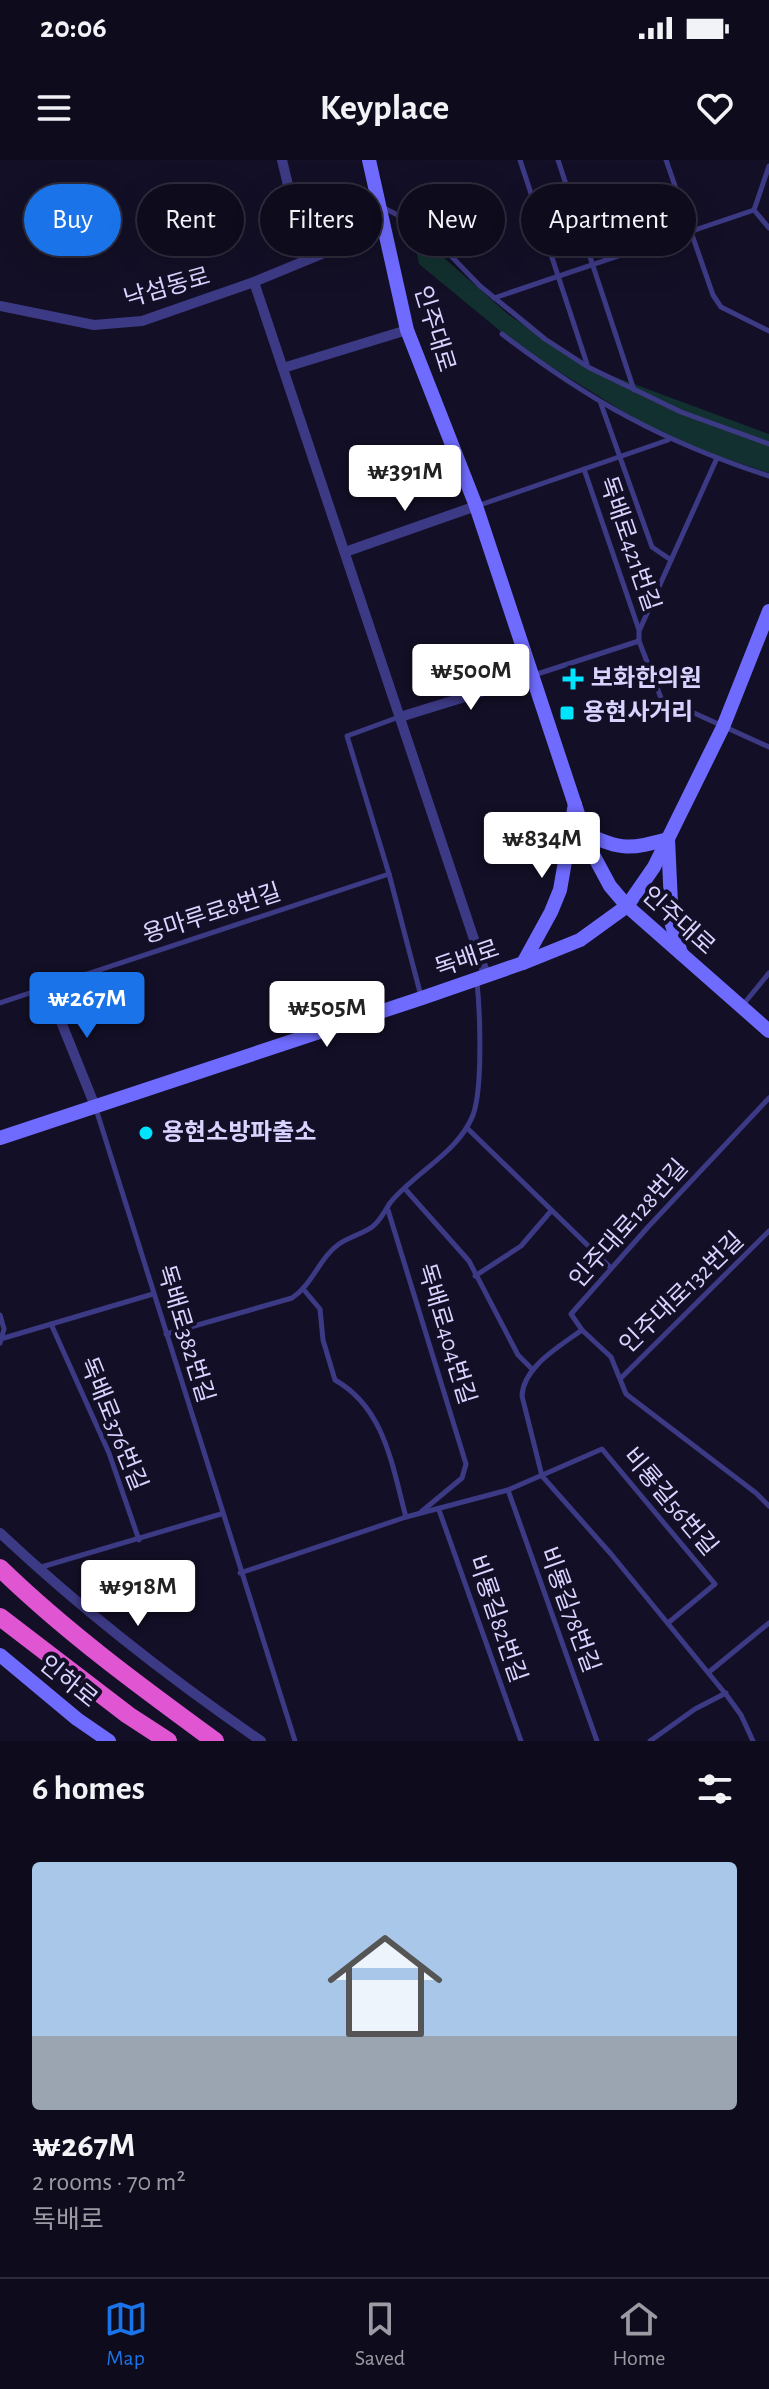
<!DOCTYPE html>
<meta charset="utf-8">
<style>
body{margin:0;font-family:"Alegreya Sans","Noto Sans KR",sans-serif;background:#1c1929;color:#f1f3f6;height:100vh;display:flex;flex-direction:column;font-size:30px;white-space:nowrap}
*{box-sizing:border-box;margin:0}
p{font-size:26px;color:#9b9ba3}
.icon{flex:none;width:44px;height:44px;fill:none;stroke:currentColor;stroke-width:2;stroke-linecap:round;stroke-linejoin:round}
.map{position:relative;height:1581px;overflow:hidden}
.sheet{display:flex;flex-direction:column;background:#0e0b1c;flex:1}
.sheet>*{flex:none}
.banner{position:absolute;left:24px;top:24px;width:722px;height:72px;display:flex;gap:16px}
.price{position:absolute;translate:-50% -68px;padding:0 18px;border-radius:8px;background:#fff;color:#222;font-size:26px;line-height:52px;filter:drop-shadow(0 2px 4px #0008)}
.price::after{content:'';position:absolute;left:50%;top:48px;width:24px;height:18px;margin-left:-12px;background:inherit;clip-path:polygon(0 0,100% 0,50% 100%)}
.price.on{background:#1a73e8;color:#fff}
ul{padding:0;list-style:none}
li{display:grid;align-content:center;gap:16px;height:424px;padding:0 32px}
li+li{border-top:2px solid #2e2b3b}
li span{display:grid;place-items:center;height:248px;border-radius:8px;color:#555}
li>.icon{margin-inline-start:auto}
span .icon{width:144px;height:144px;fill:#fffc;stroke-width:1}
li b{font-size:34px}
h2{display:flex;justify-content:space-between;align-items:center;height:96px;padding:0 32px;font-size:34px}
.pill{padding:0 28px;border-radius:36px;background:#0e0b1c;box-shadow:0 8px 32px #0002,0 0 0 2px #2e2b3b;font-size:28px;line-height:72px}
.pill.on{background:#1a73e8;color:#fff}
.status{display:flex;justify-content:space-between;align-items:center;height:56px;padding:0 40px;background:#0e0b1c;direction:ltr}
.status svg{height:22px;fill:currentColor}
header{display:flex;justify-content:space-between;align-items:center;height:104px;padding:0 32px;background:#0e0b1c;font-size:36px;font-weight:700}
.dock{display:flex;justify-content:space-around;align-items:center;height:112px;border-top:2px solid #2e2b3b;background:#0e0b1c;font-size:22px;color:#9b9ba3}
.dock a{display:grid;justify-items:center;gap:4px}
.dock .on{color:#1a73e8}
.map>svg:first-child{display:block}
.green{fill:#12302f}
.lines{fill:none;stroke-linecap:round;stroke-linejoin:round}
.service{stroke:#3d3a85;stroke-width:5}
.minor{stroke:#3d3a85;stroke-width:10}
.secondary{stroke:#6f6bff;stroke-width:14}
.trunk{stroke:#e055d1;stroke-width:18}
.poi-dot{fill:#00e5ff;stroke:#130f26;stroke-width:3}
.labels{text-anchor:middle;dominant-baseline:central;stroke-width:8;stroke-linejoin:round;paint-order:stroke}
.street-label{font-size:24px;fill:#d9d4ff;stroke:#130f26}
.poi-label{font-size:24px;font-weight:bold;fill:#d9d4ff;stroke:#130f26;text-anchor:start}
</style>
<div class="status"><b>20:06</b><svg viewBox="0 0 49 12"><path d="M0 12V9h3v3zM5 12V6h3v6zM10 12V3h3v9zM15 12V0h3v12zM26 1h20v11H26zM47 4h2v5h-2z"/></svg></div>
<header><svg class="icon" aria-label="menu" viewBox="0 0 24 24"><path d="M4 6h16M4 12h16M4 18h16"/></svg>Keyplace<svg class="icon" aria-label="heart" viewBox="0 0 24 24"><path d="M12 20l-8-8c-3-5 5-10 8-4 3-6 11-1 8 4z"/></svg></header>
<div class="map">
<svg width="769" height="1581" viewBox="0 0 769 1581">
<rect width="100%" height="100%" fill="#130f26"/>
<polygon class="green" points="418,75 509,155 588,207 769,274 769,313 669,280 521,188 419,104 414,79"/>
<g class="lines">
<g class="service">
<polyline points="520,0 587,204"/>
<polyline points="558,0 634,230"/>
<polyline points="666,0 713,135 721,147 769,171"/>
<polyline points="769,6 754,50 769,68"/>
<polyline points="382,47 425,69 480,126 545,179 588,207 681,252 769,284"/>
<polyline points="494,138 754,50"/>
<path d="M502,174C590,241 663,282 769,316"/>
<polyline points="601,244 652,387 671,400"/>
<polyline points="584,309 639,470 639,481 661,538 769,587"/>
<polyline points="477,346 668,280"/>
<polyline points="640,469 717,298"/>
<polyline points="534,515 639,481"/>
<polyline points="399,557 347,576 389,714 421,836"/>
<polyline points="0,843 389,714"/>
<polyline points="742,846 769,813"/>
<polyline points="96,949 295,1581"/>
<polyline points="467,968 611,1108"/>
<polyline points="406,1030 469,1101 518,1195 533,1210"/>
<polyline points="388,1050 466,1304 462,1318 421,1352"/>
<polyline points="475,1116 521,1086 551,1051"/>
<path d="M304,1130L320,1149L323,1180L335,1220C385,1248 392,1306 406,1357"/>
<polyline points="0,1155 4,1169 0,1183"/>
<polyline points="51,1164 109,1293 139,1380"/>
<polyline points="582,1170 611,1197 626,1234 756,1333 769,1346"/>
<path d="M166,1174L292,1138C313,1124 320,1097 339,1084C349,1077 362,1074 372,1067C381,1060 384,1052 390,1043C415,1012 458,993 473,955C483,928 480,851 477,822"/>
<polyline points="4,1178 153,1134"/>
<polyline points="621,1218 769,1071"/>
<polyline points="508,1330 597,1581"/>
<polyline points="439,1350 521,1581"/>
<polyline points="38,1408 221,1354"/>
<polyline points="240,1413 406,1357 508,1330 602,1289 715,1424 668,1463"/>
<polyline points="709,1512 769,1463"/>
<polyline points="650,1581 695,1549 726,1533"/>
<path d="M753,1581L741,1555L728,1537L611,1394L542,1316L522,1236C523,1207 560,1186 582,1170L571,1154L648,1067L769,938"/>
</g>
<g class="minor">
<polyline points="282,0 306,100"/>
<polyline points="254,122 486,815"/>
<polyline points="0,146 94,165 142,161 254,122 382,69"/>
<polyline points="283,208 407,170"/>
<polyline points="345,392 476,346"/>
<polyline points="400,557 533,516"/>
<polyline points="47,827 95,946"/>
<path d="M0,1373C81,1449 169,1518 261,1581"/>
</g>
<g class="secondary">
<polyline points="369,0 407,170 476,346 589,687 610,726 627,746 769,871"/>
<path d="M585,673C621,691 631,689 668,679L672,765L681,793"/>
<polyline points="523,803 551,752 560,730 575,644"/>
<polyline points="0,978 422,838 523,803 580,780 627,746 654,707 723,567 769,451"/>
<polyline points="0,1495 77,1559 109,1581"/>
</g>
<g class="trunk">
<path d="M0,1408C66,1472 141,1527 215,1581"/>
<polyline points="0,1457 128,1555 168,1581"/>
</g>
</g>
<g class="poi-dot">
<path d="M569 507h8v8h8v8h-8v8h-8v-8h-8v-8h8z"/>
<rect x="559" y="545" width="16" height="16" rx="4"/>
<circle cx="146" cy="973" r="8"/>
</g>
<g class="labels">
<g class="street-label">
<text transform="translate(167 128) rotate(-16)">낙섬동로</text>
<text transform="translate(434 169) rotate(73)">인주대로</text>
<text transform="translate(629 384) rotate(71)">독배로421번길</text>
<text transform="translate(212 754) rotate(-18)">용마루로8번길</text>
<text transform="translate(678 761) rotate(42)">인주대로</text>
<text transform="translate(467 799) rotate(-19)">독배로</text>
<text transform="translate(629 1064) rotate(-48)">인주대로128번길</text>
<text transform="translate(682 1133) rotate(-44)">인주대로132번길</text>
<text transform="translate(185 1174) rotate(73)">독배로382번길</text>
<text transform="translate(446 1174) rotate(73)">독배로404번길</text>
<text transform="translate(113 1264) rotate(68)">독배로376번길</text>
<text transform="translate(670 1342) rotate(50)">비룡길56번길</text>
<text transform="translate(569 1450) rotate(70)">비룡길78번길</text>
<text transform="translate(497 1459) rotate(71)">비룡길82번길</text>
<text transform="translate(68 1522) rotate(39)">인하로</text>
</g>
<g class="poi-label">
<text x="591" y="519">보화한의원</text>
<text x="583" y="553">용현사거리</text>
<text x="162" y="973">용현소방파출소</text>
</g>
</g>
</svg>
<b class="price" style="left:405px;top:353px">₩391M</b>
<b class="price" style="left:471px;top:552px">₩500M</b>
<b class="price" style="left:542px;top:720px">₩834M</b>
<b class="price on" style="left:87px;top:880px">₩267M</b>
<b class="price" style="left:327px;top:889px">₩505M</b>
<b class="price" style="left:138px;top:1468px">₩918M</b>
<div class="banner">
<a class="pill on">Buy</a>
<a class="pill">Rent</a>
<a class="pill">Filters</a>
<a class="pill">New</a>
<a class="pill">Apartment</a>
</div>
</div>
<section class="sheet">
<h2>6 homes<svg class="icon" aria-label="filters" viewBox="0 0 24 24"><path d="M4 7h16M4 17h16"/><circle cx="9" cy="7" r="2"/><circle cx="15" cy="17" r="2"/></svg></h2>
<ul>
<li><span style="background:linear-gradient(#a9c7e8 70%,#9aa5b1 0)"><svg class="icon" aria-label="home" viewBox="0 0 24 24"><path d="M3 11l9-7 9 7M6 9v11h12V9"/></svg></span><div><b>₩267M</b><p>2 rooms · 70 m²</p><p>독배로</p></div></li>
</ul>
</section>
<nav class="dock">
<a class="on"><svg class="icon" aria-label="map" viewBox="0 0 24 24"><path d="M3 6l6-2 6 2 6-2v14l-6 2-6-2-6 2zM9 4v14M15 6v14"/></svg>Map</a>
<a><svg class="icon" aria-label="saved" viewBox="0 0 24 24"><path d="M7 4h10v16l-5-4-5 4z"/></svg>Saved</a>
<a><svg class="icon" aria-label="home" viewBox="0 0 24 24"><path d="M3 11l9-7 9 7M6 9v11h12V9"/></svg>Home</a>
</nav>
